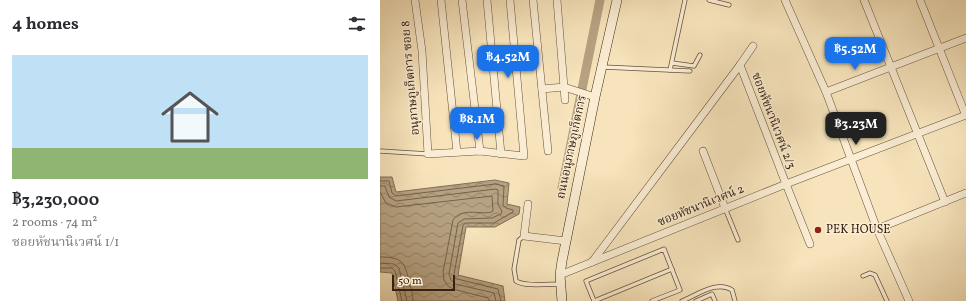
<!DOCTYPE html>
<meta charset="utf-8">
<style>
body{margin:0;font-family:Vollkorn,"Noto Serif Thai",serif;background:#f2f2f3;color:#2b2b33;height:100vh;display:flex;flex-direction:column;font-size:15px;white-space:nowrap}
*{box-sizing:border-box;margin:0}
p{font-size:13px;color:#7c7c81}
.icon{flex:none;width:22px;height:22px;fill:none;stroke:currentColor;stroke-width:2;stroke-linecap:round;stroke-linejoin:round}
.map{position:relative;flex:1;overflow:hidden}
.sheet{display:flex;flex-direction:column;background:#fff;width:380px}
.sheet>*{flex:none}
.scale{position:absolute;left:12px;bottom:10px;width:63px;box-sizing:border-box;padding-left:4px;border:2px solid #372111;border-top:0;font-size:11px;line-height:14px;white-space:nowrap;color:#372111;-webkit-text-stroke:3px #faedd3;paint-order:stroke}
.price{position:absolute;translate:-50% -34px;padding:0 9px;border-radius:8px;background:#1a73e8;color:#fff;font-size:13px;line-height:26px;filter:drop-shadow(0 1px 2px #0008)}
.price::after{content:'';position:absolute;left:50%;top:24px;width:12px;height:9px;margin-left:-6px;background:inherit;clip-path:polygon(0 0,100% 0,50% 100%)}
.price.active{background:#222;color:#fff}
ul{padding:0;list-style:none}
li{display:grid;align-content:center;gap:8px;height:212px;padding:0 12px}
li span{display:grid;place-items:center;height:124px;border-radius:0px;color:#555}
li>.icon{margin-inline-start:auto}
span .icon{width:72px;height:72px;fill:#fffc;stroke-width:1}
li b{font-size:17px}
h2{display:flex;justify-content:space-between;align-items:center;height:48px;padding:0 12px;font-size:17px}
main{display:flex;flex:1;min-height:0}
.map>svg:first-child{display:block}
.water{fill:url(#water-waves);stroke:#836e55}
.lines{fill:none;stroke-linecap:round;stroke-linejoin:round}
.shore{stroke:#76624a;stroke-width:1}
.canal{stroke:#b6a282;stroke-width:9}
.lane-casing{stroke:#67523c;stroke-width:5}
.street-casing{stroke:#67523c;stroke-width:8}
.secondary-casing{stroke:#372111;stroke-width:10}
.lane{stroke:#faedd3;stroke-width:3.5}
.street{stroke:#faedd3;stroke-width:7}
.secondary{stroke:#faedd3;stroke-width:9}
.poi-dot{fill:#8f2418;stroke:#faedd3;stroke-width:1.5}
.labels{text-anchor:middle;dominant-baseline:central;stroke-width:3;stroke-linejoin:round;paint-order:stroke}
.street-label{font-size:12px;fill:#372111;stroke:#faedd3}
.poi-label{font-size:12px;fill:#372111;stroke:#faedd3;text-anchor:start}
</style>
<main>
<section class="sheet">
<h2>4 homes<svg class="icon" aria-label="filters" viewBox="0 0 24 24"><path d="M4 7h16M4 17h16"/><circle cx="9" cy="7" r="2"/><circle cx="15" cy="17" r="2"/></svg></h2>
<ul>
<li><span style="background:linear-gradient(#bfe0f5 75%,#8fb573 0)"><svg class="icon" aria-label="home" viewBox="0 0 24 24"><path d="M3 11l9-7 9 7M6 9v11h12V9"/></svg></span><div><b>฿3,230,000</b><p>2 rooms · 74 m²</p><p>ซอยหัชนานิเวศน์ 1/1</p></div></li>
</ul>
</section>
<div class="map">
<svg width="586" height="301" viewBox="0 0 586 301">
<defs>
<pattern id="water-waves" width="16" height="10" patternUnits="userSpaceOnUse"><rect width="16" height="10" fill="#b6a282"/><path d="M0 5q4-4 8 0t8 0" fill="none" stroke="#958469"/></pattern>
</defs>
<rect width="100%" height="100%" fill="#f7e4bc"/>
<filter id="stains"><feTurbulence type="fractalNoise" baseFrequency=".005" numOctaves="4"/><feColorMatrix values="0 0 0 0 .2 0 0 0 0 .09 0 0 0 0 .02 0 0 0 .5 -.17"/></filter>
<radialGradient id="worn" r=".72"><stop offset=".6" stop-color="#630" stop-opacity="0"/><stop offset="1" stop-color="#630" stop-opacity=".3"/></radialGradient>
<polygon class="water" points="0,177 12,177 16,192 115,180 129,183 127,204 140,207 139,214 115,227 86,227 78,275 123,286 125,301 18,301 12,273 0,272"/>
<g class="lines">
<g class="shore">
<polyline points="0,181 9,181 12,193 16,196 115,184 124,186 123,205 126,208 133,210 133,212 114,223 86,223 83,225 74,274 75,278 77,279 118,289 121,301"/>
<polyline points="0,186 5,186 9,197 16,201 115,189 118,190 118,205 122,211 121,214 112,218 84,219 78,223 69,274 71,280 75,284 114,293 116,301"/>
<path d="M0,192L6,203L16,207L112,196L113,210L112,212C99,215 82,207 73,220L63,272L64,280L68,286L73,289L108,298L110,301"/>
<path d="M0,257C22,257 25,262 29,282C31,288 33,295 33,301"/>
<polyline points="0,263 14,264 19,268 27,301"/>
<polyline points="0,268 12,268 15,271 22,301"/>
</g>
<polyline class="canal" points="182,188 220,0"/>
<defs>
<g id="lane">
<polyline points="329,0 349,5"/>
<polyline points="292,63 314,66 320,55"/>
<polyline points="223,67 310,71"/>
<polyline points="290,70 305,0"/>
<polyline points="0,151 48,154"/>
<polyline points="345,208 358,240"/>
<path d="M144,236L139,240L134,269L136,281C144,287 169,284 180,284"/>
<polyline points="483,276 490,273 495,275 507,301"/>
<polyline points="214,301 206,281 284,249 300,290 272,301"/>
<polyline points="214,301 292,269"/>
<path d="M302,301C317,295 337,280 352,290L355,301"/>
<polyline points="316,301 332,294 335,301"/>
</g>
<g id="street">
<polyline points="35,0 42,51 48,154 100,151 144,156 130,0"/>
<polyline points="61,0 77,152"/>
<polyline points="82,0 100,151"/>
<polyline points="107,0 121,154"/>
<polyline points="153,0 168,151"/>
<polyline points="177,0 185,100"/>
<polyline points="405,0 446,92 497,229 529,301"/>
<polyline points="484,0 565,202"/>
<polyline points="540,0 586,116"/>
<polyline points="360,65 406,184 430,244"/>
<polyline points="162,89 184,87 215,97"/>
<polyline points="446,92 586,38"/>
<polyline points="323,151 345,208"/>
<polyline points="148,204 144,236 186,241"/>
<polyline points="497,229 586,193"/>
<polyline points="212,262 360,65 373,46"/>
<polyline points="180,275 406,184 586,115"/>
</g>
<polyline id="secondary" points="182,301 180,275 182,261 215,97 237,0"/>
</defs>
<use href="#lane" class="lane-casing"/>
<use href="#street" class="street-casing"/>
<use href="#secondary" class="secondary-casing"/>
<use href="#lane" class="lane"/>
<use href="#street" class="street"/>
<use href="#secondary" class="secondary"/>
</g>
<circle class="poi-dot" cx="438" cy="230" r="4"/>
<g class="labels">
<g class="street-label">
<text transform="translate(31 78) rotate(-95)">อนุภาษภูเก็ตการ ซอย 8</text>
<text transform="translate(393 121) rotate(69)">ซอยหัชนานิเวศน์ 2/3</text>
<text transform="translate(192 147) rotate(-78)">ถนนอนุภาษภูเก็ตการ</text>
<text transform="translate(321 206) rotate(-22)">ซอยหัชนานิเวศน์ 2</text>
</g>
<g class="poi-label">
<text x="446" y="230">PEK HOUSE</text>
</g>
</g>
<rect width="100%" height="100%" filter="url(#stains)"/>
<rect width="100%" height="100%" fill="url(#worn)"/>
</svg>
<div class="scale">50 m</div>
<b class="price" style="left:475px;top:71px">฿5.52M</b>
<b class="price" style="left:128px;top:79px">฿4.52M</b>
<b class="price" style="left:97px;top:141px">฿8.1M</b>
<b class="price active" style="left:476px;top:146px">฿3.23M</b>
</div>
</main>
